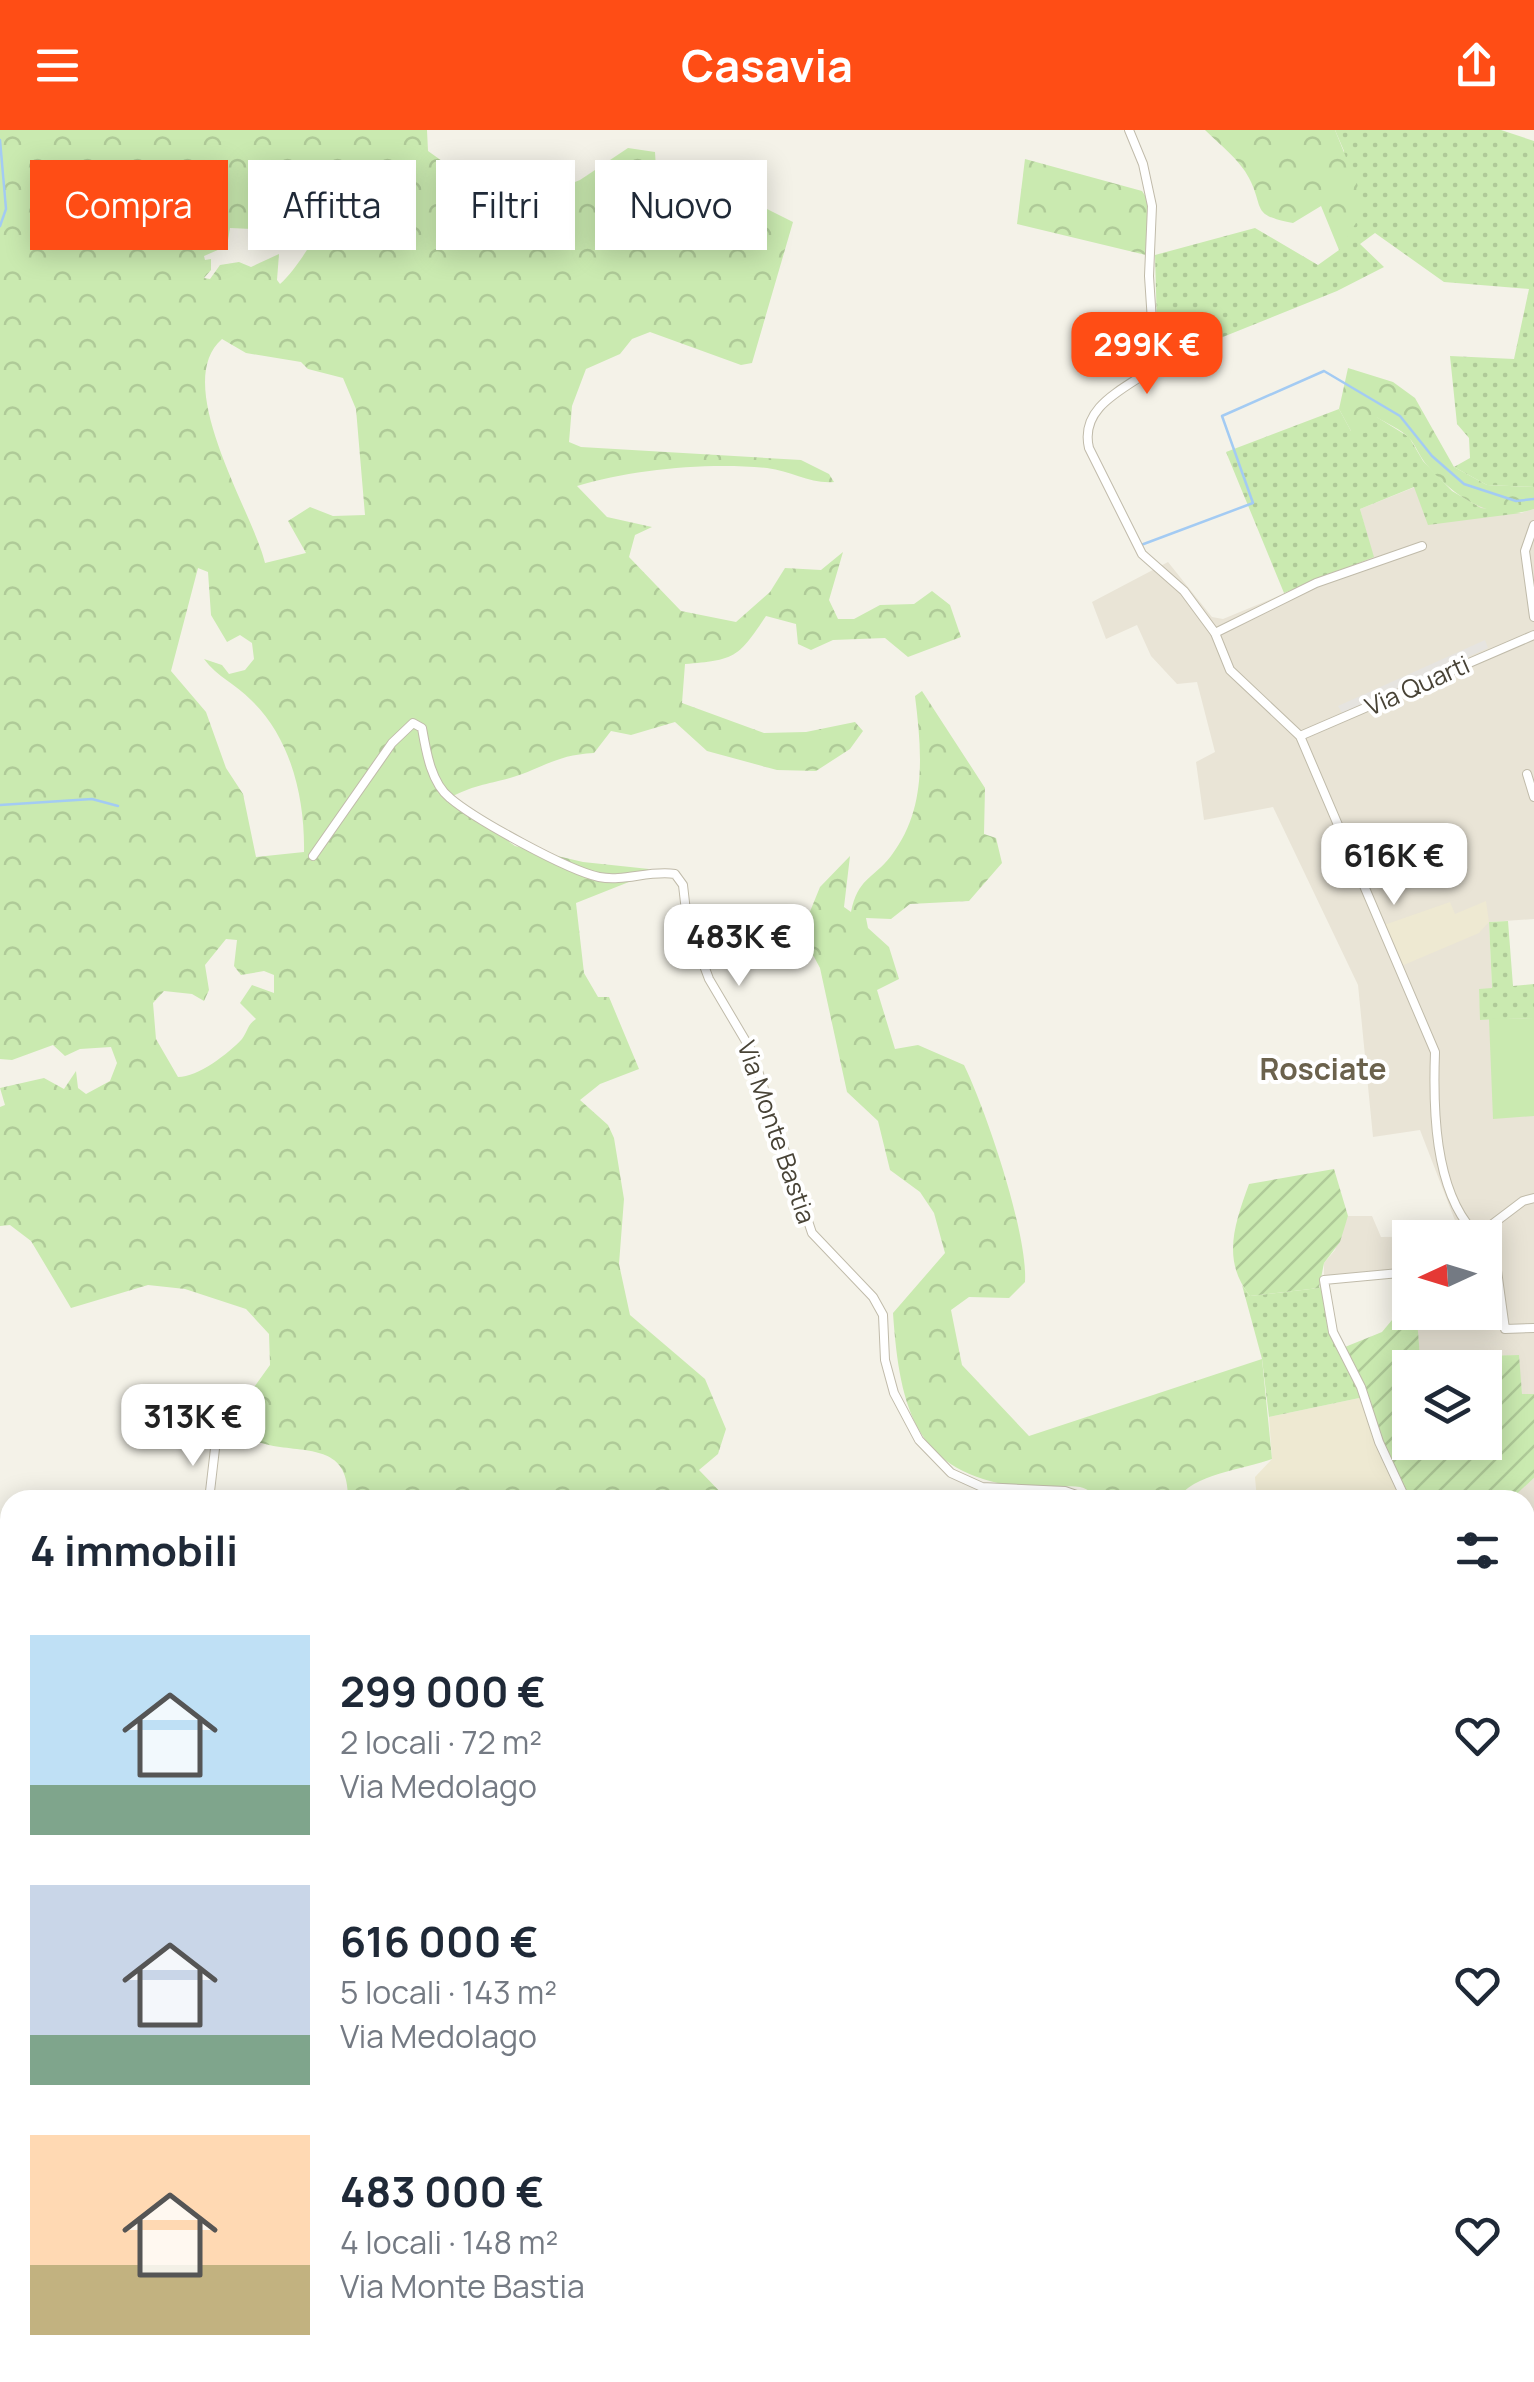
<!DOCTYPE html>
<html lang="it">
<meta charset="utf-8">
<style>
body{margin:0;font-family:Manrope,sans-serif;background:#f2f2f3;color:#1f2937;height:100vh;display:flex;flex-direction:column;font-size:38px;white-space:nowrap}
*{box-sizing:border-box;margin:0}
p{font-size:32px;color:#747a83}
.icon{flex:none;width:55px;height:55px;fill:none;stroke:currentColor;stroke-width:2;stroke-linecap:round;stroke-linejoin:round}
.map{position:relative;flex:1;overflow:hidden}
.side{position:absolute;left:0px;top:1360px;width:1535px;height:892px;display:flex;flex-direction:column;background:#fff;border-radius:30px 30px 0 0;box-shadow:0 5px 25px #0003}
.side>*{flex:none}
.top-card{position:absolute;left:30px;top:30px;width:1000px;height:90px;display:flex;gap:20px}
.needle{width:65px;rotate:266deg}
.buttons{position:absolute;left:1392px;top:1090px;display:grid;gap:20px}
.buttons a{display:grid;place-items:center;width:110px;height:110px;border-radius:0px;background:#fff;box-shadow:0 5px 25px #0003;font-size:50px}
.price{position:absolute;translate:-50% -85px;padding:0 22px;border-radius:20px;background:#fff;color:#222;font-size:32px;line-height:65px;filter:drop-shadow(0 2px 5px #0008)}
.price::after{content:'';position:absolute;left:50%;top:60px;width:30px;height:22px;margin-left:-15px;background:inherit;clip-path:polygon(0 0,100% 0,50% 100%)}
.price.selected{background:#ff4d15;color:#fff}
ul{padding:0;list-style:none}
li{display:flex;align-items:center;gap:30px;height:250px;padding:0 30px}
li span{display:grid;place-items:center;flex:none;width:280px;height:200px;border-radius:0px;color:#555}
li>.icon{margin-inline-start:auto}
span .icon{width:120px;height:120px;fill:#fffc;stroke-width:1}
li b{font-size:42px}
h2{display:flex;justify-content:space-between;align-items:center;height:120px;padding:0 30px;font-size:42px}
.chip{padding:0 35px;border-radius:0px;background:#fff;box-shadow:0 5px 25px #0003;font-size:35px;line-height:90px}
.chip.selected{background:#ff4d15;color:#fff}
header{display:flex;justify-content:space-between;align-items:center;height:130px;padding:0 30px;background:#ff4d15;color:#fff;font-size:45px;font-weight:700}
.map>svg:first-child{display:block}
.residential{fill:#e9e4d6}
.education{fill:#eee9d2}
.medical{fill:#f5e1db}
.grass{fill:url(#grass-dots)}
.forest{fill:url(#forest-crowns);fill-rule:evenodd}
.garden{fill:url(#garden-furrows);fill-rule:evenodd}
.pitch{fill:#caeab0}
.parking{fill:#e6e4e0}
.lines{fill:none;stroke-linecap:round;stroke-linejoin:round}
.stream{stroke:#a3cbf3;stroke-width:2.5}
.street-casing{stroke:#c0bbaa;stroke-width:10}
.street{stroke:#fff;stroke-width:8}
.labels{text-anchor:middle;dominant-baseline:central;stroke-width:8;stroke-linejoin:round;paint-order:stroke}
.street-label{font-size:25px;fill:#484336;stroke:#fff}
.quarter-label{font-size:30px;font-weight:bold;fill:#6b624d;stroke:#fff}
</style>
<header><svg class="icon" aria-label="menu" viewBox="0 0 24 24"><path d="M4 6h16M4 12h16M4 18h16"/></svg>Casavia<svg class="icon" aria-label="share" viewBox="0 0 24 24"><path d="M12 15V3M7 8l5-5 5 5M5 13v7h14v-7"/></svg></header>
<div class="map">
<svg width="1534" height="2252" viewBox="0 0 1534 2252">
<defs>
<pattern id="grass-dots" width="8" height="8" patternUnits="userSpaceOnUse" patternTransform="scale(2.5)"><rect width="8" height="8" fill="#caeab0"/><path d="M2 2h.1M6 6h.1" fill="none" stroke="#afca98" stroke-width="1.8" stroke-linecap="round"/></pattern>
<pattern id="forest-crowns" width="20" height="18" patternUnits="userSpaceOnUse" patternTransform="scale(2.5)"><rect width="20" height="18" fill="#caeab0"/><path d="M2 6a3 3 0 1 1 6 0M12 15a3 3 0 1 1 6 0" fill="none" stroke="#afca98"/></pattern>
<pattern id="garden-furrows" width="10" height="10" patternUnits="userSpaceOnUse" patternTransform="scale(2.5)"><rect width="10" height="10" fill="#caeab0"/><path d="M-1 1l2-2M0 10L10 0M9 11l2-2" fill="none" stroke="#afca98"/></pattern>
</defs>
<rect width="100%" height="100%" fill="#f4f2e8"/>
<g class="residential">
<polygon points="1415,357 1521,383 1534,379 1534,789 1489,792 1492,859 1479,860 1481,890 1534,888 1534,1264 1522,1265 1518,1225 1420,1227 1416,1183 1485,1182 1485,1108 1410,1108 1410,1142 1324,1150 1324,1133 1335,1120 1348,1086 1372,1086 1381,1107 1461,1106 1420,1000 1373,1007 1358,855 1273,677 1204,690 1196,632 1215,622 1197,552 1177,554 1151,526 1137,495 1106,509 1092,472 1168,432 1212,487 1223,489 1373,427 1360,379"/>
<polygon points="1534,1348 1534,1533 1525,1531 1525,1370 1443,1370 1453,1366 1510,1369"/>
<polygon points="1525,1673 1534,1675 1534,2252 1418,2252 1420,2243 1525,2242"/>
<polygon points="0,1700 10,1704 10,2242 1173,2242 1173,2252 0,2252"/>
</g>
<g class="education">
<polygon points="1486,771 1489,792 1479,803 1399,837 1381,796 1450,772 1455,784"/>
<polygon points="1364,1267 1380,1325 1400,1365 1392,1370 1257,1370 1255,1347 1272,1329 1269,1287"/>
</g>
<polygon class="medical" points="1173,2243 1173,2242 1420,2243 1418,2252 1173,2252"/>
<g class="grass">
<polygon points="1335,0 1501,0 1534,11 1534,357 1487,355 1454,337 1470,328 1469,308 1457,294 1450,226 1514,229 1529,159 1444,152 1375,103 1360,114 1384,137 1337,161 1158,233 1155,125 1255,98 1318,135 1339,120 1344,21"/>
<polygon points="1339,279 1351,301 1375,286 1409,307 1423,331 1452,361 1481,378 1521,383 1428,395 1414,357 1360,379 1374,427 1284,463 1226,322"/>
<polygon points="1508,791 1513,856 1534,854 1534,888 1480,890 1479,859 1492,858 1489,792"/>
<polygon points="1324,1150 1333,1202 1364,1267 1269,1287 1262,1229 1242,1155 1250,1166 1319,1158"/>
</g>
<g class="forest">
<path d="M0,0H427L428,21L508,78L580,50L628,18L655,22L656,39L679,52L721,56L793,92L752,233L741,235L650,202L632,209L620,224L586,239L572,276L569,312L581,317L801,330L829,344L834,352C810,354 792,341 767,338C710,332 632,339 577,356L607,387L652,397L635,405L629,427L681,481L736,492L770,462L785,438L821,440L843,422L829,470L838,489H854L880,475L914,474L932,461L950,475L961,507L908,527L885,508L833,510L811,520L798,514L796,494L766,486C738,528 735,530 685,534L682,573L764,603L806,602L855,592L863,601L850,619L816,641L777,640L707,621L675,592L631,605L611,601L594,623C555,625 544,638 510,648C485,655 474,655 449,668L515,716L583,732L649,739L644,746L576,773L584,843L598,867H609L639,939L600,954L580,970L608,995L614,1008L624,1069L619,1134L630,1185L705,1249L726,1299L718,1324L699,1340L728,1370H348C349,1320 318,1322 280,1317C264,1315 250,1308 233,1308L231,1289L270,1235L269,1204L246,1179L185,1159L148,1155L71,1178L31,1111L10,1095L0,1096V977L5,975L0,958L44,948L64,959L76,941L78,958L86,964L110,951L117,933L111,917L80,919L65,926L53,915L12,930L0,929ZM284,70L295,77L274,90L270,100L277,107L296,108L300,87L315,89L319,102C307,119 295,141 280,154L277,150L279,124L251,137L239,132L220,135L210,149L204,148L211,140V129L205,130L204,126L227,116L230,98L252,99L265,77ZM222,209L246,223L301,232L308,239L343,248L356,279L365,385L333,386L310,377L288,391L306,423L265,433C253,382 170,254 222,209ZM198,438L208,442L211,485L227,512L240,505L252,513L254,529L245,540L229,544L222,535L204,529C217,547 236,554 251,570C291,608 305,668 304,722L256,727L243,664L226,638L206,582L171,541ZM226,809L237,810L234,836L241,845L264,841L274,845V863L252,855L240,873L256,889C247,895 248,901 242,909C228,924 198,947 178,947L156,909L153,873L164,861L192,864L204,871L209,860L205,835Z"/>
<path d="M1205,0H1335L1366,77L1339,120L1321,76L1293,93C1250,85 1265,79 1249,48C1240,30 1219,14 1205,0Z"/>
<polygon points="1025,29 1142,61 1152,76 1150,126 1017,94"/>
<path d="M1348,238L1393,252L1415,268L1454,337L1487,355L1534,357V379C1492,394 1452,365 1426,334C1419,326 1416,315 1409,308C1401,299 1386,293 1376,287L1365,303L1351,301L1339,279Z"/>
<path d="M922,561L985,658L984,704L996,708L1002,733L969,771L910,774L891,789L866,788L868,798L889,817L899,849L877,860L895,919L918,915L964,935C986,980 1028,1104 1025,1152L1009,1168L969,1167L951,1180L962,1235L1029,1306L1262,1229L1272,1329C1246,1339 1191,1344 1177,1370C1155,1370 1129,1374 1107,1370C1098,1368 1089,1359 1080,1357C1066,1354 1048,1360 1033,1358C919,1349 900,1287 893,1183L945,1123L934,1083L920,1062L890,1040L878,991L847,962L820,838L806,812L809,784L820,757L850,726L844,777L851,782C858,748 872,750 891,726C927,679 922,623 915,566Z"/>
</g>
<g class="garden">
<path d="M1334,1039L1348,1086L1340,1112L1324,1133L1319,1158L1250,1166C1221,1130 1235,1093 1249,1054Z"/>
<path d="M1417,1189L1420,1227L1519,1225L1522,1264H1534V1348L1510,1370L1408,1367L1383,1317L1345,1217L1382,1202L1392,1190ZM1410,1238H1485V1312H1410Z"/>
</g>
<polygon class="pitch" points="1534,888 1534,986 1493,989 1489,889"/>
<polygon class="parking" points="1485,510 1488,518 1342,583 1338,576"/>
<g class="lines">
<g class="stream">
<polyline points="0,10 6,79 0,96"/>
<polyline points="1141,415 1253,373 1222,286 1324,241 1400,286 1432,326 1464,354 1516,371 1534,369"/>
<polyline points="0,675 92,669 118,676"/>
</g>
<defs>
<g id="street">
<path d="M1129,0L1143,34L1152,76L1149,146L1155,237C1125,259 1079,276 1089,318L1142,424L1184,461L1215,503L1230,540L1300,606L1435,922C1433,977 1434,1058 1473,1101"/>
<polyline points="1534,395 1525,421 1534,487"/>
<polyline points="1215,503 1316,453 1422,416"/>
<polyline points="1300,606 1534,505"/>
<polyline points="1527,644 1534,667"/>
<path d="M313,726L392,613L413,593L422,598C426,621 431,653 450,668C476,690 567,740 599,747C624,752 649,740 675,744L683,755L687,790L709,849L751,920L812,1103L873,1167L883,1185L885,1230L894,1263L919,1310L951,1343L982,1357L1065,1361L1091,1370"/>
<polyline points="1486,1099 1523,1071 1534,1068"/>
<polyline points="1472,1108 1477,1098 1486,1099 1490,1104 1485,1115"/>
<polyline points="1485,1117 1495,1126 1505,1199 1534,1198"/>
<polyline points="209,1370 216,1310"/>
<polyline points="1406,1370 1379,1312 1361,1257 1333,1202 1324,1150 1410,1142"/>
<polyline points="1525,1538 1534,1541"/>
<polyline points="0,1595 10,1594"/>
<polyline points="1525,1743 1534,1734"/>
<polyline points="0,1927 10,1851"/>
<polyline points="1525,1948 1534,1947"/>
<polyline points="0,1966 6,1932"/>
<polyline points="0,1971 10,1972"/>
<polyline points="0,2035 10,2035"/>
<polyline points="1525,2136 1534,2136"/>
<polyline points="206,2242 207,2252"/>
<polyline points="599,2242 603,2252"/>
<polyline points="683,2242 708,2252"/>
<polyline points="1495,2242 1534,2247"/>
<polyline points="290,2252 291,2242"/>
<polyline points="398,2252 405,2242"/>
<polyline points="866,2252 866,2242"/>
<polyline points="1066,2252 1068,2242"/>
<polyline points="1434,2252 1436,2242"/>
</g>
</defs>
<use href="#street" class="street-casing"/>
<use href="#street" class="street"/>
</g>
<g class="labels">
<g class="street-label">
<text transform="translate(1417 555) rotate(-24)">Via Quarti</text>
<text transform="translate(777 1002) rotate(71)">Via Monte Bastia</text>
</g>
<g class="quarter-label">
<text x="1323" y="938">Rosciate</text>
</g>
</g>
</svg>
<div class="buttons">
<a><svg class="needle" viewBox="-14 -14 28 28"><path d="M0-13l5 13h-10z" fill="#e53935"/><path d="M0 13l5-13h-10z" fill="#747a83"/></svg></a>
<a><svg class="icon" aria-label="layers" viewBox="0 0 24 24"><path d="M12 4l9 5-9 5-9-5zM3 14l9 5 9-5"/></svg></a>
</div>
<b class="price selected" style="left:1147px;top:267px">299K €</b>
<b class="price" style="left:1394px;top:778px">616K €</b>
<b class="price" style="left:739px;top:859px">483K €</b>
<b class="price" style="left:193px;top:1339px">313K €</b>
<div class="top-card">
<a class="chip selected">Compra</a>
<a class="chip">Affitta</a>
<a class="chip">Filtri</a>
<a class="chip">Nuovo</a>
</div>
<section class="side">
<h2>4 immobili<svg class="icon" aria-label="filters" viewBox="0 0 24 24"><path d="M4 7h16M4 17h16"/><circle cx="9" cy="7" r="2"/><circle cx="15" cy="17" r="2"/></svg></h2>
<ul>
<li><span style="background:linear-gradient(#bfe0f5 75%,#7fa58c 0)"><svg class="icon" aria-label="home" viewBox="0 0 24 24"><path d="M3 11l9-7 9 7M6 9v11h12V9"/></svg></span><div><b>299 000 €</b><p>2 locali · 72 m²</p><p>Via Medolago</p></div><svg class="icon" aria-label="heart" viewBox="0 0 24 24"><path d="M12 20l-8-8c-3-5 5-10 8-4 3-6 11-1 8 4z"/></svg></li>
<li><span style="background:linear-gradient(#c9d6e8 75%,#7fa58c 0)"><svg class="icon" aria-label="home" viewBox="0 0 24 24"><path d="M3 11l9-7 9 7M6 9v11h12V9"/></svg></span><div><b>616 000 €</b><p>5 locali · 143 m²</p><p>Via Medolago</p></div><svg class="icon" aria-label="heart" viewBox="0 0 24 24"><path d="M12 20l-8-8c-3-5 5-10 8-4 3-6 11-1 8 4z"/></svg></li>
<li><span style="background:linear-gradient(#ffd9b3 65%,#c2b280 0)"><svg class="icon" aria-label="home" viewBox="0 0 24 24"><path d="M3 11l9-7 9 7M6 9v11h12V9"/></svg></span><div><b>483 000 €</b><p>4 locali · 148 m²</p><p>Via Monte Bastia</p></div><svg class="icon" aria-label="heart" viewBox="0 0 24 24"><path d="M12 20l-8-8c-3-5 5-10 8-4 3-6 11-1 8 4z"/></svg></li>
</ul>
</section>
</div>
